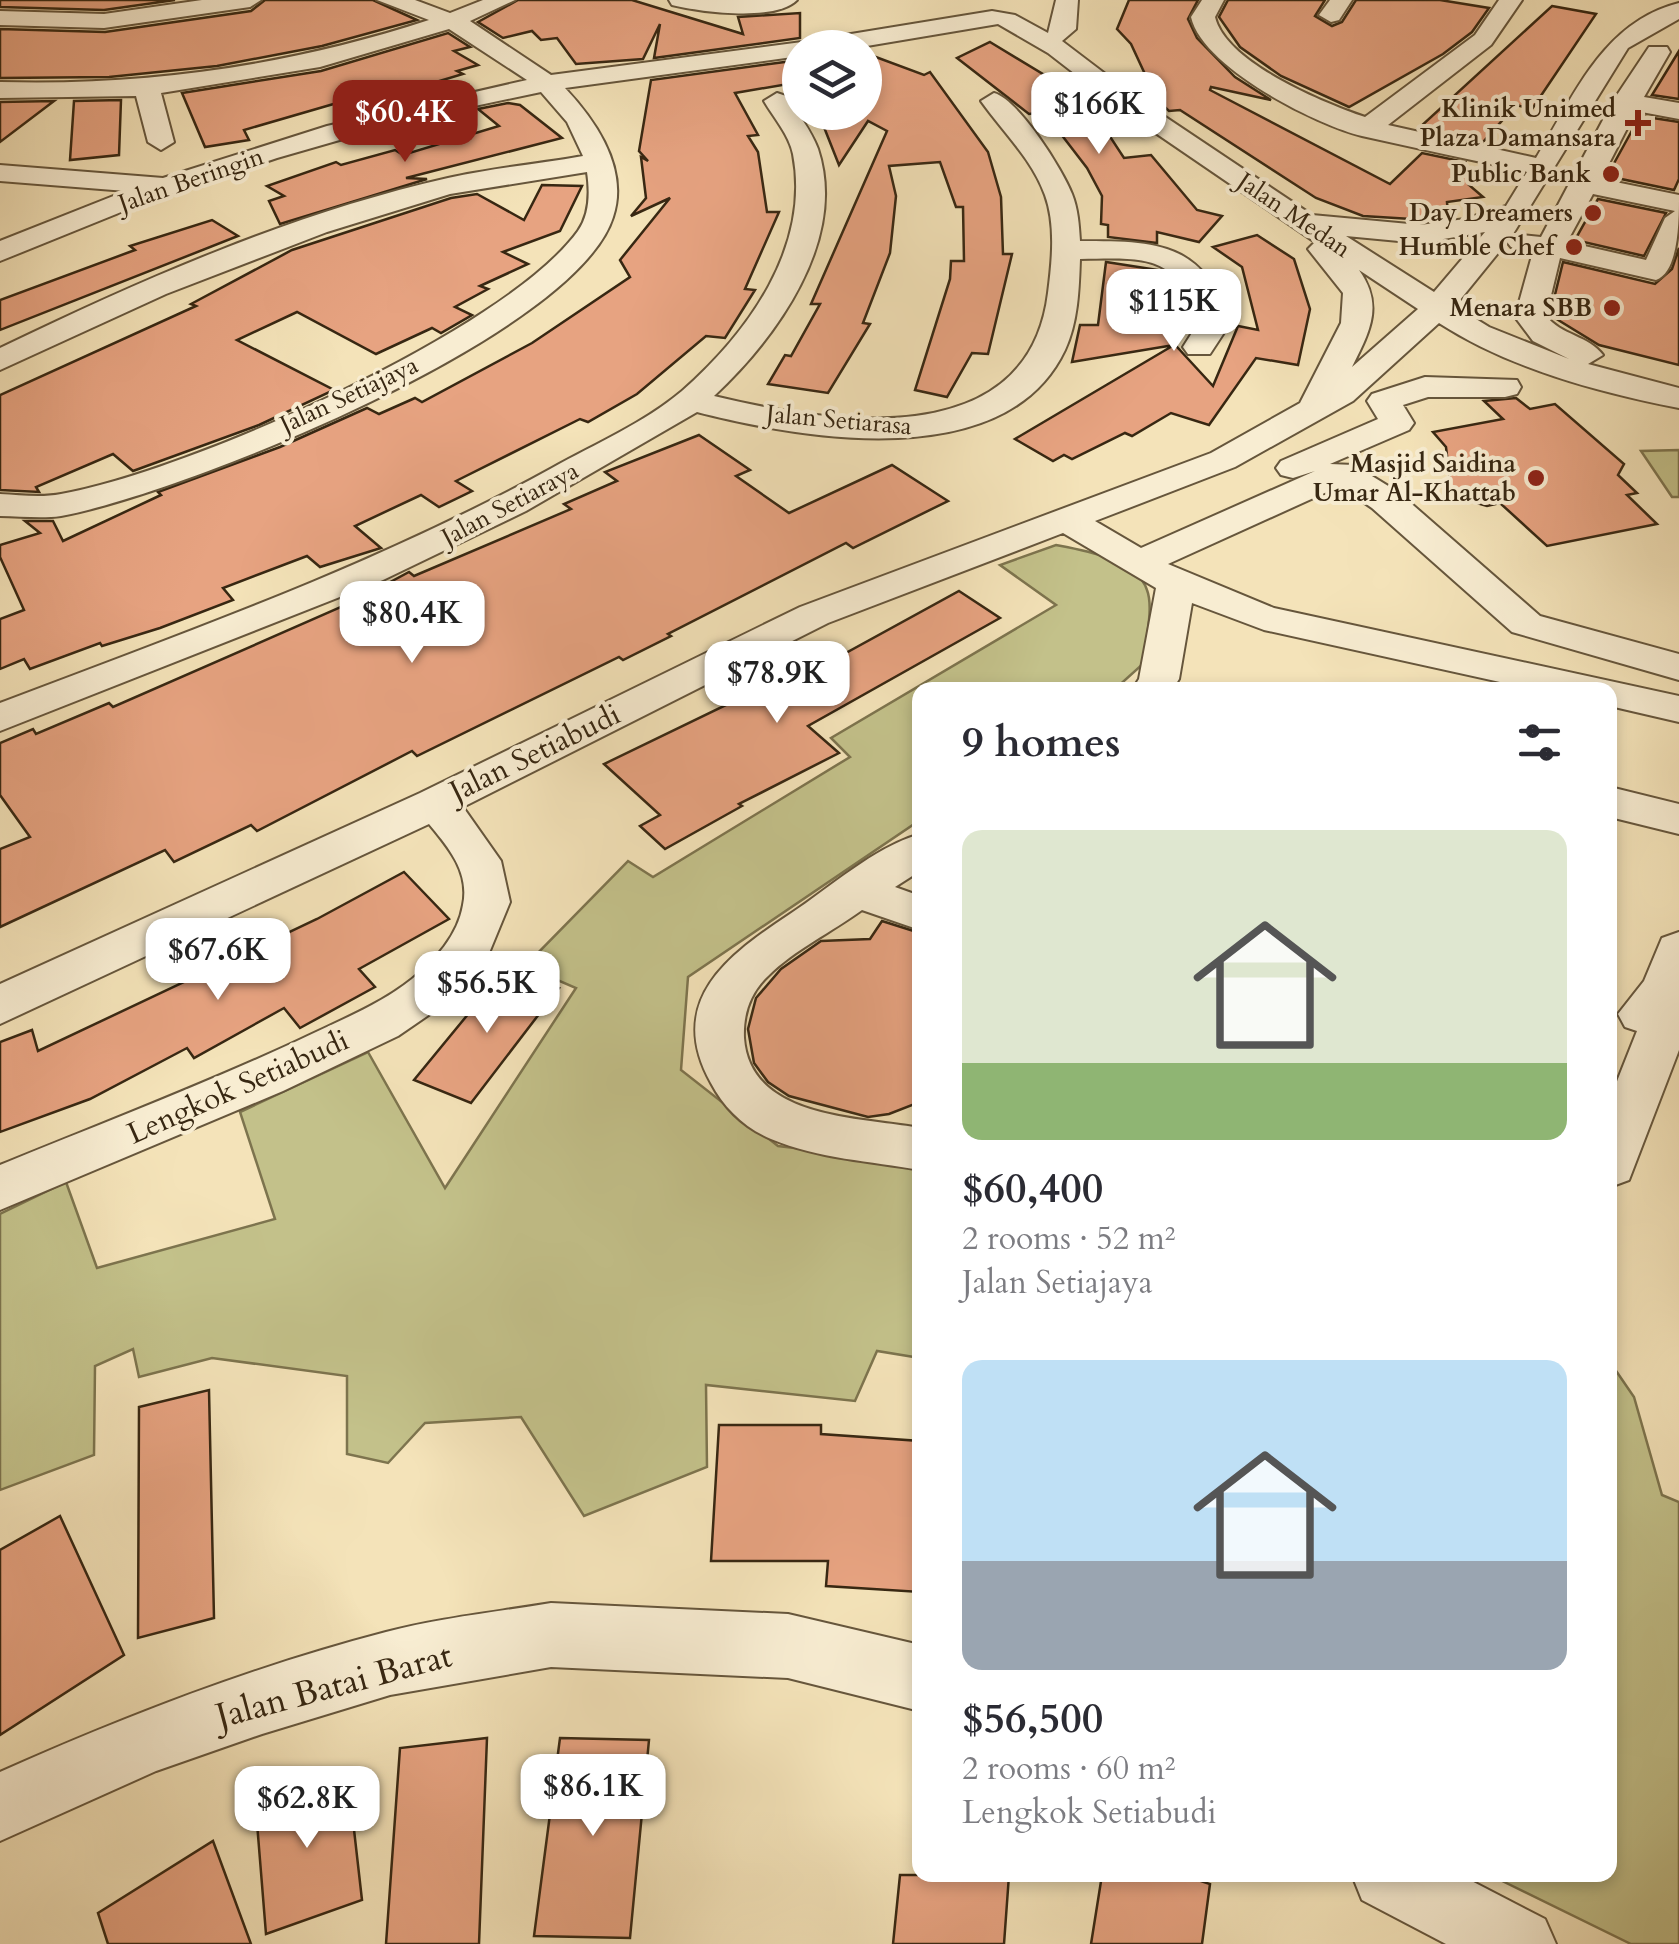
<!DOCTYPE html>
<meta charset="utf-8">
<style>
body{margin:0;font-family:Cardo,serif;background:#f7f7f7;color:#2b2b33;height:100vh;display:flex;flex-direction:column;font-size:38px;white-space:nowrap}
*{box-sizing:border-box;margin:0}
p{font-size:32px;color:#7c7c81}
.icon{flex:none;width:55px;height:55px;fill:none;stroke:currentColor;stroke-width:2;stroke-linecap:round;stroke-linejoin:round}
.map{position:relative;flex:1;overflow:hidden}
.sheet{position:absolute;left:912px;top:682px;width:705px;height:1200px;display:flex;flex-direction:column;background:#fff;border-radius:20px;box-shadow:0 5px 15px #0003}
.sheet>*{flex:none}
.controls{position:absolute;left:782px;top:30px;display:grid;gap:20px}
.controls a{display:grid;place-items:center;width:100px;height:100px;border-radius:50%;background:#fff;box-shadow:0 5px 15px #0003;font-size:50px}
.price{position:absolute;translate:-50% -85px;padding:0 22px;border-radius:20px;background:#fff;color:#222;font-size:32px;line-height:65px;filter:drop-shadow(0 2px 5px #0008)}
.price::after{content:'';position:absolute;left:50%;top:60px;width:30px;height:22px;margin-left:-15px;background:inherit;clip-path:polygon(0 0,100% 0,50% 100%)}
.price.on{background:#8f2418;color:#fff}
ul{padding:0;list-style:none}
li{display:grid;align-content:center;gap:20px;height:530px;padding:0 50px}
li span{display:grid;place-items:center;height:310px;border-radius:20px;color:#555}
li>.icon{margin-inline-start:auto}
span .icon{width:180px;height:180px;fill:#fffc;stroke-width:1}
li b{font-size:42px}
h2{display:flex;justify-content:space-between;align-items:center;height:120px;padding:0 50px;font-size:42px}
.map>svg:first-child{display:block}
.green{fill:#c3c18a;stroke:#7d744e;stroke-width:2.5}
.building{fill:#e7a381;stroke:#372712;stroke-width:2.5}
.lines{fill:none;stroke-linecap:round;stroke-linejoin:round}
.minor-casing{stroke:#66563c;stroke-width:4}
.minor{fill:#f8edd2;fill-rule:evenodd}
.poi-dot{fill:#8f2418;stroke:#f8edd2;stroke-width:4}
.labels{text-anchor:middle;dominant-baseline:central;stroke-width:8;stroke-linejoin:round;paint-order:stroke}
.far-poi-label{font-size:25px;font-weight:bold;fill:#372712;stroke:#f8edd2;text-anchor:end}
.far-street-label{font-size:25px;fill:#372712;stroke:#f8edd2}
.street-label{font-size:30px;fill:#372712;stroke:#f8edd2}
.near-street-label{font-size:35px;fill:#372712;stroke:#f8edd2}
</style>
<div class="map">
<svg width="1679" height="1944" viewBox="0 0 1679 1944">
<rect width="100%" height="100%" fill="#f4e3b9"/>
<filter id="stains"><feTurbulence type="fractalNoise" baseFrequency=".002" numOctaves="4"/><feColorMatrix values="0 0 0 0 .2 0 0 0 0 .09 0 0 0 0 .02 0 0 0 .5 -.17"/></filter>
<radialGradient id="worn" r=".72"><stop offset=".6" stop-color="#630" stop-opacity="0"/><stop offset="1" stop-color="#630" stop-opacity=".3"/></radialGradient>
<g class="green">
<polygon points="1679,450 1679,497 1672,497 1641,451"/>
<path d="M1056,545C1083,550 1137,559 1147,590C1154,608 1145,642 1144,663L1114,690H920V820L688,977L681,1070L778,1146L920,1163V1358L877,1351L855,1401L706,1385L707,1467L584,1516L521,1417L425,1423L388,1463L347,1454V1376L212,1358L139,1377L133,1349L95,1366L94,1455L0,1490V1214L66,1182L97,1268L275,1219L240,1112L368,1052L445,1188L576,988L525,966L628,861L653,877L850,757L831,738L1056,605L1000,565Z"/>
<polygon points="1610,1362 1634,1397 1662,1495 1679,1502 1679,1944 1631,1944 1490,1875 1610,1875"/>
</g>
<g class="building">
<polygon points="0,0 175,0 104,10 0,7"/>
<polygon points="265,0 373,0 417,20 322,46 217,66 109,77 0,78 0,29 105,32 251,11"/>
<polygon points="518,0 632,0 743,34 738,17 800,13 800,38 654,58 660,24 643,59 576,64 557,38 541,40 532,31 503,38 478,22"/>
<polygon points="1129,0 1198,0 1188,19 1197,38 1235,77 1271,100 1211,87 1210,90 1390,184 1422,153 1465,162 1462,166 1482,171 1469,185 1483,197 1447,202 1448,214 1428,220 1363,216 1316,198 1180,110 1169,111 1157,100 1131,44 1117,29"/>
<polygon points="1228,0 1325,0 1315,16 1332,26 1342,22 1356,0 1440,0 1489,8 1472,32 1443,54 1349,107 1281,76 1240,47 1219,17"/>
<polygon points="1552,6 1596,14 1532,109 1516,105 1483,142 1419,128"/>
<polygon points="448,33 470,47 454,51 478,65 457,71 463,74 396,94 392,87 244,130 249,140 205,147 182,93 321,71"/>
<polygon points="990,42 1061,85 1048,88 1109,135 1124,158 1151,155 1197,210 1222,216 1199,242 1157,232 1157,243 1108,237 1108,225 1101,224 1102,196 1087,168 1044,112 1029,114 957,58"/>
<polygon points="1679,51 1679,99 1652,95"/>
<polygon points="865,53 924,75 930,72 988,152 1001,197 1003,254 1012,254 988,354 972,353 947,397 915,390 950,279 951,261 964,261 963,207 956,207 940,162 889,166 896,196 890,253 863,323 870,324 828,393 768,384 785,355 791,356 820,304 811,304 887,131 868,121 839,165 818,112 865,112"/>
<polygon points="800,60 800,82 735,93 758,135 748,136 758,152 767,212 779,212 745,289 755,290 725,338 706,336 637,394 588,422 580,419 456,481 472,491 439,507 421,495 355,526 381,548 320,567 307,556 223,588 233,600 160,628 102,646 100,643 30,669 24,659 0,669 0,619 24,610 0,557 0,545 40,533 25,521 53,521 63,541 161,495 158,492 280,447 367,408 379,414 415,398 422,402 532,343 630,277 620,260 670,198 631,216 646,198 641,157 648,161 639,151 651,80"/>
<polygon points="121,100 119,155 70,160 74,101"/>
<polygon points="54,101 0,142 0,102"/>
<polygon points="508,103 520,105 562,138 406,178 427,179 280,224 269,201 284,196 267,186 336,162 341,165 395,150 403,155 499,126 478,109"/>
<polygon points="1640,116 1679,122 1679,179 1674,190 1607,176"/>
<polygon points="542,185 582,186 560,231 503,252 528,264 480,286 488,289 455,307 472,315 441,333 432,328 376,354 297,312 237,340 334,390 259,425 133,471 113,454 36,487 39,492 0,490 0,395 196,306 191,304 292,250 451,198 477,194 524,220"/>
<polygon points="1598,199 1666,213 1644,256 1575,240"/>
<polygon points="212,220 238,236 0,330 0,300 135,250 130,246"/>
<polygon points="1257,235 1294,259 1310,309 1298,365 1256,358 1209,425 1171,413 1132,436 1125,433 1072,459 1064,455 1053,461 1015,439 1174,345 1072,362 1080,325 1098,325 1106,262 1158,270 1158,288 1121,286 1213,386 1238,326 1258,330 1242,267 1213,247"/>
<polygon points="1679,248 1679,365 1599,345 1550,315 1563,262 1655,284 1672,269"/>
<polygon points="1516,398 1530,409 1555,404 1624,464 1618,475 1637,493 1627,495 1657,524 1547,546 1500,503 1487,506 1445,494 1450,482 1446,447 1433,432 1503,419 1484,401"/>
<polygon points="699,435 750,470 736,476 789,513 892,465 948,501 853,548 846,543 668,634 671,636 623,660 619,657 417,756 412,751 257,831 251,825 174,862 165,850 0,927 0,849 30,837 0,795 0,743 33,729 36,734 109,703 113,707 357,600 409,572 414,576 571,509 564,504 617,481 605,472"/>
<polygon points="959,591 1000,618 808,726 839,753 739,804 742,806 665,849 640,826 660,815 604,764 763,687 771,694"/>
<polygon points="404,872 449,919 359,969 375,987 300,1028 284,1008 194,1058 187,1048 90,1099 0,1132 0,1042 32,1030 38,1051 317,919"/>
<polygon points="882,921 920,933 920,1102 889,1114 868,1117 789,1096 768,1082 754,1063 748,1029 756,998 781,969 821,941 870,939"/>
<polygon points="506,968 559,988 471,1103 414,1080"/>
<polygon points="209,1390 214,1618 138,1638 139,1407"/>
<polygon points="719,1425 821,1425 821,1434 920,1441 920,1592 826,1586 828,1561 711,1561"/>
<polygon points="60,1516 124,1655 0,1735 0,1550"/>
<polygon points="487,1738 479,1944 386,1944 400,1748"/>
<polygon points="560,1738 649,1740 630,1938 534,1936"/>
<polygon points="347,1768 362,1900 266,1934 255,1798"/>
<polygon points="213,1841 251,1944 108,1944 98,1913"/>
<polygon points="900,1875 1009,1875 1004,1944 893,1944"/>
<polygon points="1102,1875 1183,1875 1210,1884 1202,1944 1091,1944"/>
</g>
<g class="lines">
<defs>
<g id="minor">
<polygon points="202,0 261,0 250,7 104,28 0,25 0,11 104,14"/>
<path d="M377,0H415L450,13L483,0H515L470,21L551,75L802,42L992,11L1015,15L1048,33L1056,0H1078L1076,29L1062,41L1137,98L1312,215L1420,225L1465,219L1506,206L1527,172C1472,160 1416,148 1362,136C1316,125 1202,67 1191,17L1202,0H1224L1215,17C1226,63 1324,103 1365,117L1475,35L1499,0H1522L1491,45L1388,125L1536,158C1574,96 1603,22 1679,3V19L1628,48L1513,234L1541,237L1613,101L1649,47H1667L1670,52L1644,97L1679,103V119L1636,111L1601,179L1679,195C1679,220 1679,272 1656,280L1560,258L1546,316C1561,335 1589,336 1603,355L1588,364L1679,388V408C1597,392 1509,368 1439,323L1353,401L1235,467L1095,521L1141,548L1315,471L1293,478L1281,475L1276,468L1281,461L1378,419L1367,401L1372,394L1425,377L1517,380L1521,387L1517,394L1505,397H1428L1403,405L1414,423L1409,430L1330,464L1354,465L1398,492L1540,616L1679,654V680L1512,632L1372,508L1340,486L1168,564L1274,608L1679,696V722L1610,706V690H1536L1264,630L1192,603L1179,679L1172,690H1132L1139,679L1156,588L1063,533L828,623L463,807L501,861L510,902L489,953L452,999L398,1036L283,1091L0,1210V1165C100,1124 200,1086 297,1041C336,1022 378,1006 412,979C435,961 458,935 463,905C470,872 448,847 429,824L0,1024V984L420,793L800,607L1211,453L1300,403L1341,323L1343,293L1308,249L1315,242L1119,108L1048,53L998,24L855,48H800V56L565,88C596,121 629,169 613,217C575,337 181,494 61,516C41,519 20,516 0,516V494C20,495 41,498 61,494C186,472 504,333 578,231C590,214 590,192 587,172L450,194L327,232L166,294L0,370V348C143,279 293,213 448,178C493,168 538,164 583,156L567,122L541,92L409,120L277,158L141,204L0,261V241L126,191L0,181V165L163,178L327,126L527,80L449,29L320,67L161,93L174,142L161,150L148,142L136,96L0,98V82C148,86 288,66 429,20ZM1593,194L1675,211L1665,218L1646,260L1567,242ZM1485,232L1434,292L1346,236L1420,243ZM1507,242L1511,247L1533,252L1515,317L1533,341L1569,359L1489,327L1455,306ZM1359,270L1418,309L1352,367C1370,331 1384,305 1359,270Z"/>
<path d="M669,0H797C775,22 701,12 672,5Z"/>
<polygon points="1330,0 1352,0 1339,20 1331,22 1319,15"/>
<path d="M777,93L786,96C797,112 811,130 818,149C848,240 776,338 714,396C829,424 1028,455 1048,293C1052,262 1056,225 1045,195C1032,159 1003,132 981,101L994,93C1018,99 1063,170 1072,194C1078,209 1079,225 1080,241C1157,241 1206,242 1229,325L1210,354H1188L1183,347L1197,325C1179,253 1146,258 1080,259C1079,289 1078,322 1065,350C1006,475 802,439 697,412L526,511L383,580L0,731V703C187,632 376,565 552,468C595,444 644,423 682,391C748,333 811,247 793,154C789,135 774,118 764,101Z"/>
<polygon points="1610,787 1679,804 1679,834 1610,817"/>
<path d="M920,834V871L895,887L920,896V930L862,910C832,932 794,950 768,976C750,993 743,1014 744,1038C750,1120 862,1117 920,1128V1170C870,1161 819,1159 771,1139C745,1128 724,1108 711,1083C665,1001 728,955 790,914C831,887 873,848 920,834Z"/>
<polygon points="1679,932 1679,1050 1629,1180 1610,1187 1610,1099 1637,1031 1625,1027 1618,1014 1644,981 1662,938"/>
<path d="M551,1603L788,1614L920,1645V1711L788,1678L551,1667L390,1695L262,1734L156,1771L0,1841V1772C126,1716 252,1667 386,1632C439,1618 497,1612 551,1603Z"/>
<polygon points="1352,1875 1460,1875 1545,1919 1556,1944 1446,1944 1362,1900"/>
</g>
</defs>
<use href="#minor" class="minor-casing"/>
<use href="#minor" class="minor"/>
</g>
<g class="poi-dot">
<path d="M1633 108h10v10h10v10h-10v10h-10v-10h-10v-10h10z"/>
<circle cx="1611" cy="174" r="10"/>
<circle cx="1593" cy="213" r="10"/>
<circle cx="1574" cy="247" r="10"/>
<circle cx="1612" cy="308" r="10"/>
<circle cx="1536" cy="478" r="10"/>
</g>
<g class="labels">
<g class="far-poi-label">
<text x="1616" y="109">Klinik Unimed<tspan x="1616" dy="29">Plaza Damansara</tspan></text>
<text x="1591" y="174">Public Bank</text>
<text x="1573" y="213">Day Dreamers</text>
<text x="1554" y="247">Humble Chef</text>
<text x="1592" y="308">Menara SBB</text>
<text x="1516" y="464">Masjid Saidina<tspan x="1516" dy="29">Umar Al-Khattab</tspan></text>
</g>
<g class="far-street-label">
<text transform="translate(191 180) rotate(-19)">Jalan Beringin</text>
<text transform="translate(1294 215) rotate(34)">Jalan Medan</text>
<text transform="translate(349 395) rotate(-25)">Jalan Setiajaya</text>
<text transform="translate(839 420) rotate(5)">Jalan Setiarasa</text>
<text transform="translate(510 504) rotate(-28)">Jalan Setiaraya</text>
</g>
<g class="street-label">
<text transform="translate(535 753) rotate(-26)">Jalan Setiabudi</text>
<text transform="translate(238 1087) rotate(-24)">Lengkok Setiabudi</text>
</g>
<g class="near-street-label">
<text transform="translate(334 1686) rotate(-15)">Jalan Batai Barat</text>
</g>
</g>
<rect width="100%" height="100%" filter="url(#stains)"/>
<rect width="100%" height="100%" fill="url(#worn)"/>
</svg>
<div class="controls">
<a><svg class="icon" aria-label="layers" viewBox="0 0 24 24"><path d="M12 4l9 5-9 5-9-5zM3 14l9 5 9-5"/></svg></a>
</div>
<b class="price" style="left:1099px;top:157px">$166K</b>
<b class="price on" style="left:405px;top:165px">$60.4K</b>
<b class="price" style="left:1174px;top:354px">$115K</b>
<b class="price" style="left:412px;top:666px">$80.4K</b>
<b class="price" style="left:777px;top:726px">$78.9K</b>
<b class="price" style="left:218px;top:1003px">$67.6K</b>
<b class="price" style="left:487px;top:1036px">$56.5K</b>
<b class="price" style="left:593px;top:1839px">$86.1K</b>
<b class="price" style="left:307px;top:1851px">$62.8K</b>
<section class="sheet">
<h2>9 homes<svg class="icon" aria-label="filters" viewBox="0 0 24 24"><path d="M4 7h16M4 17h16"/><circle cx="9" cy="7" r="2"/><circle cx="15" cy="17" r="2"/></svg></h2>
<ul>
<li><span style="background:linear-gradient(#dfe7d0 75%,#8fb573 0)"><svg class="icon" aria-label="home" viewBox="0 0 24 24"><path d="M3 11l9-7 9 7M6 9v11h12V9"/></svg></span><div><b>$60,400</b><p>2 rooms · 52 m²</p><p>Jalan Setiajaya</p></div></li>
<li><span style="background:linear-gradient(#bfe0f5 65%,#9aa5b1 0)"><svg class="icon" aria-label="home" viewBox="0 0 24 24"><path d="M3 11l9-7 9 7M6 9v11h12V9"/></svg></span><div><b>$56,500</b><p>2 rooms · 60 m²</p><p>Lengkok Setiabudi</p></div></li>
</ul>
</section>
</div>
